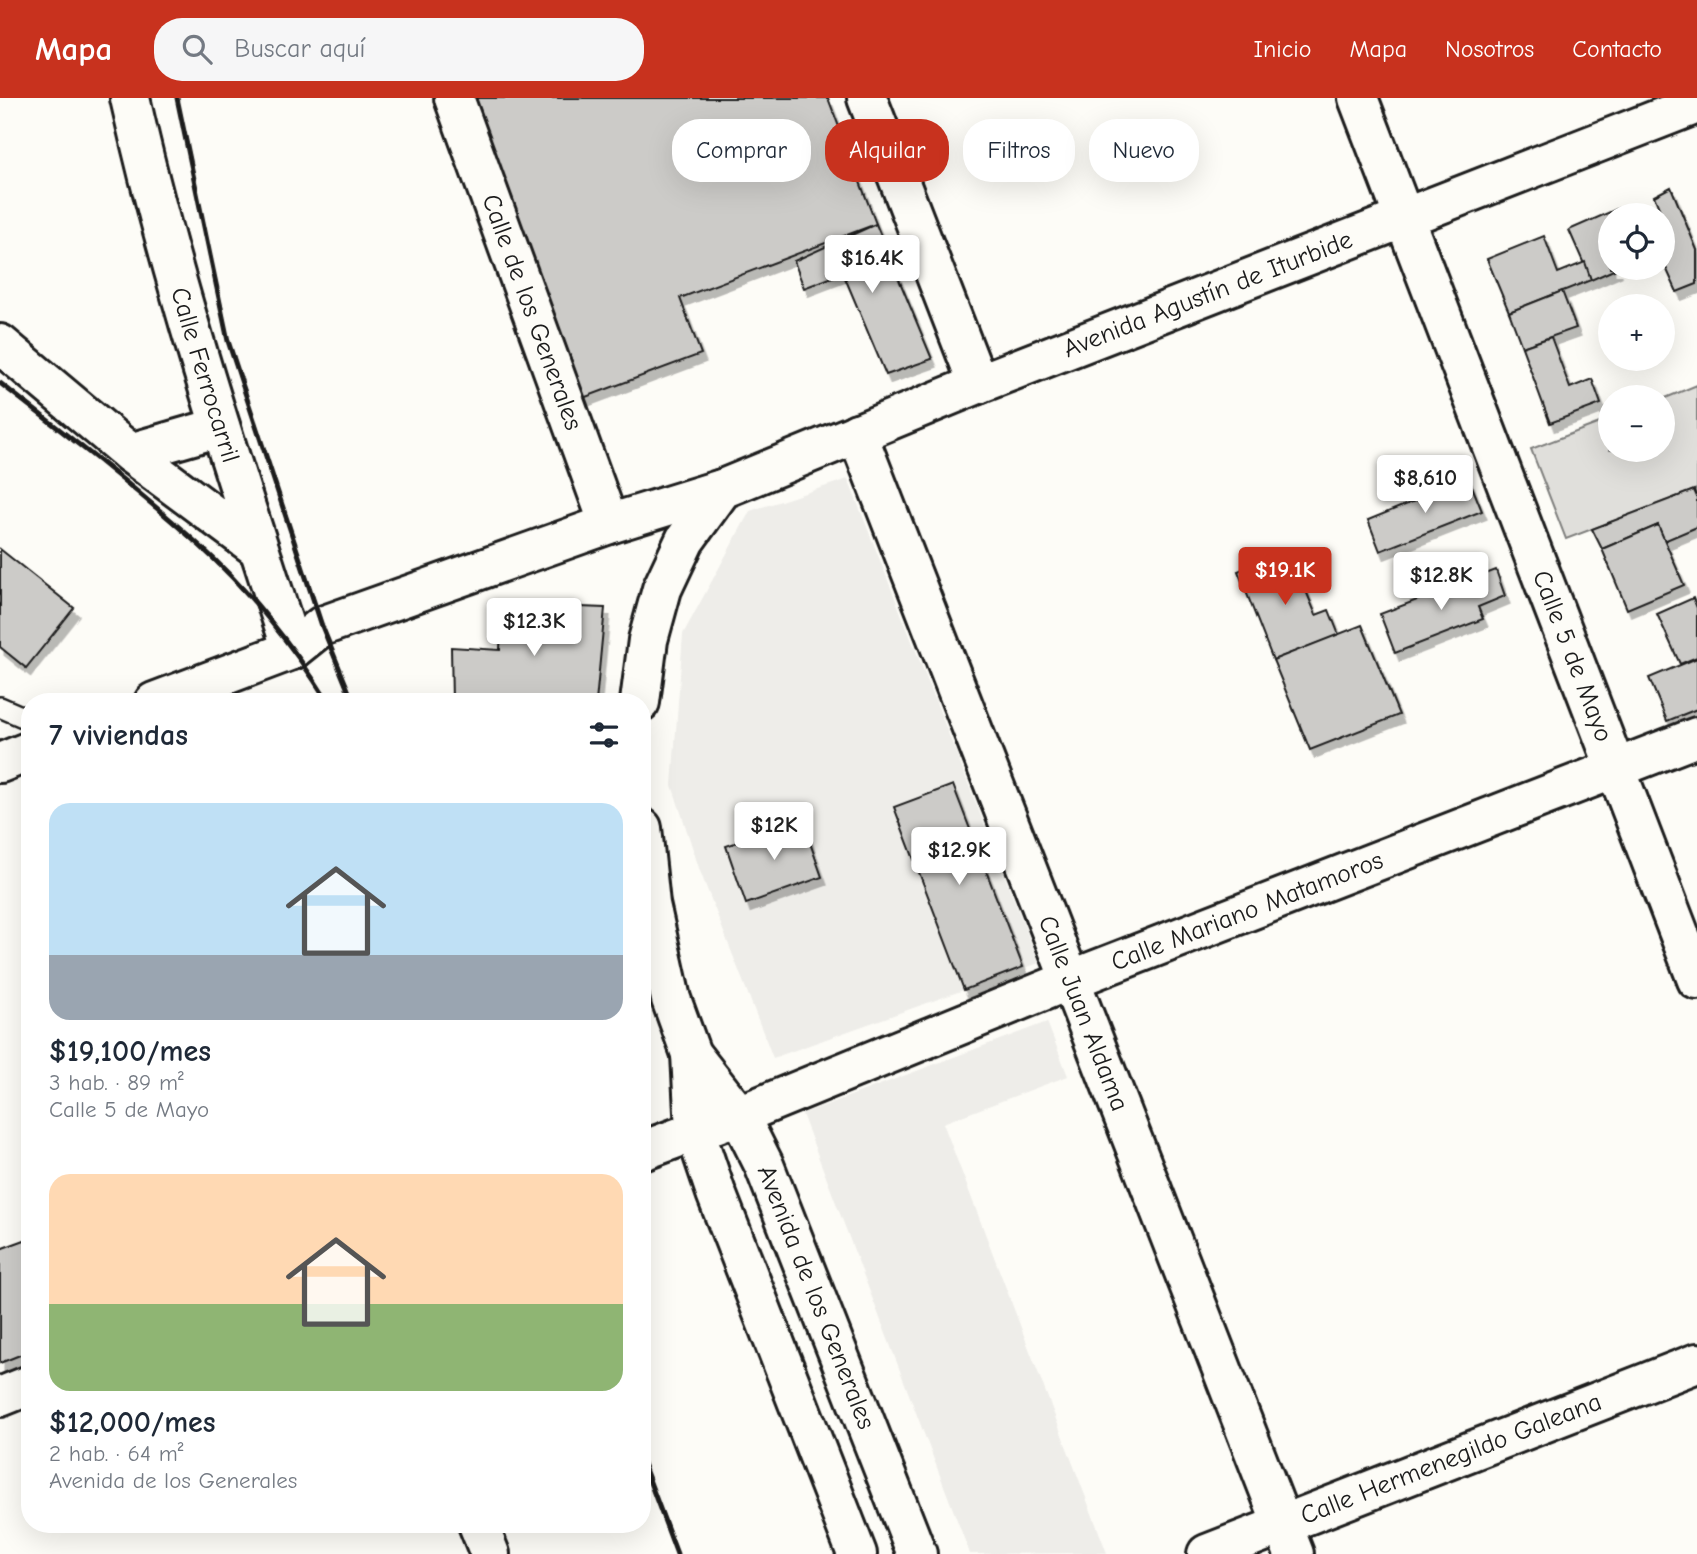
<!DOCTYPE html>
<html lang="es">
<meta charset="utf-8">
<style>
body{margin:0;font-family:"Comic Neue",sans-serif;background:#f6f6f7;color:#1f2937;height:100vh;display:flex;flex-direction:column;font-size:26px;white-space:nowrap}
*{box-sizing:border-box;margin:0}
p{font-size:23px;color:#747a83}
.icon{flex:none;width:38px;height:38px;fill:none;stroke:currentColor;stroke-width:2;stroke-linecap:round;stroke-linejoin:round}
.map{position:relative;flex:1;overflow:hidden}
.details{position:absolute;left:21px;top:595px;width:630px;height:840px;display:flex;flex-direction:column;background:#fff;border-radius:28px;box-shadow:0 7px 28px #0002}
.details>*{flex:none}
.guide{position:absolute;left:672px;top:21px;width:665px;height:63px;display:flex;gap:14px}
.tools{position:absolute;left:1598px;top:105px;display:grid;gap:14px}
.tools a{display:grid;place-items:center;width:77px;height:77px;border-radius:50%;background:#fff;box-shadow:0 7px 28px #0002;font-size:35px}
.price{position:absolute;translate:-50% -60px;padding:0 16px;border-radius:7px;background:#fff;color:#222;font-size:23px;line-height:46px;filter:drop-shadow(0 2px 4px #0008)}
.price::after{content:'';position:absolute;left:50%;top:42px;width:21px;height:16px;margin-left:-10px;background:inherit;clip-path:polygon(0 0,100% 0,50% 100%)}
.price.current{background:#c8321e;color:#fff}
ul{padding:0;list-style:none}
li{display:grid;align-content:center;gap:14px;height:371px;padding:0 28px}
li span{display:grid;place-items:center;height:217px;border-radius:21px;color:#555}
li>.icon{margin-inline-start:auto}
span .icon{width:126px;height:126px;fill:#fffc;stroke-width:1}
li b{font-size:30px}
h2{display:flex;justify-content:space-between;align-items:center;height:84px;padding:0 28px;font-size:30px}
.chip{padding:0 24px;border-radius:28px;background:#fff;box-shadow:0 7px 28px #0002;font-size:24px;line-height:63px}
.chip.current{background:#c8321e;color:#fff}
header{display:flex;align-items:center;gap:42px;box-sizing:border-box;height:98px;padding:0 35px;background:#c8321e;color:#fff}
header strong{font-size:33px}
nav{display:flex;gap:38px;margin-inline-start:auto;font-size:24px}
.search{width:490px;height:63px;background:#f6f6f7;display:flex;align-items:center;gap:18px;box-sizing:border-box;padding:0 24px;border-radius:28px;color:#747a83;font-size:26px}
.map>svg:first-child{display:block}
.built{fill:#eeede9}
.green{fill:#e0dfdb;stroke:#7e7e7c;stroke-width:2}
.building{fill:#cccbc8;stroke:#1c1c1c;stroke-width:2;filter:url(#shadow)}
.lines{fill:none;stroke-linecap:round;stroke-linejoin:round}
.lane-casing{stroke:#1c1c1c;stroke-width:24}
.street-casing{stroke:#1c1c1c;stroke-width:44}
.secondary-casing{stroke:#1c1c1c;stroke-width:44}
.lane{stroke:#fdfcf7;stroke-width:19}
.street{stroke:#fdfcf7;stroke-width:38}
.secondary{stroke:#fdfcf7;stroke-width:38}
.rail{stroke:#1c1c1c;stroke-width:5}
.labels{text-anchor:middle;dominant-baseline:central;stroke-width:7;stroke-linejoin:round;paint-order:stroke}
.street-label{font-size:26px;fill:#1c1c1c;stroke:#fdfcf7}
</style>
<header>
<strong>Mapa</strong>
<div class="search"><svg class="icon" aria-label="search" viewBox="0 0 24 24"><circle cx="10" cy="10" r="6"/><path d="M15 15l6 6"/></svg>Buscar aquí</div>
<nav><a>Inicio</a><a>Mapa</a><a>Nosotros</a><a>Contacto</a></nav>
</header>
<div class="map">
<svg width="1697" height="1456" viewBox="0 0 1697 1456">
<defs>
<filter id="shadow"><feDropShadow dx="4.5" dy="8" stdDeviation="0" flood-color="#0004"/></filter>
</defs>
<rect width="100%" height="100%" fill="#fdfcf7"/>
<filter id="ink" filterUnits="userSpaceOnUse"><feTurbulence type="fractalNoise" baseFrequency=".0143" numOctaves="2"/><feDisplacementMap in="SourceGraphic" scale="14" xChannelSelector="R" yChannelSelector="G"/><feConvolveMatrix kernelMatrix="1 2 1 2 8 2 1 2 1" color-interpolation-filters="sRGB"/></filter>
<g filter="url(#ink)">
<g class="built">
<polygon points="848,381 1039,865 773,960 700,773 672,687 683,536 750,413"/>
<polygon points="1047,924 1068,978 943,1025 1107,1455 970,1456 802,1016"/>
</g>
<polygon class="green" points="1697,287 1697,391 1566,441 1531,351 1610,321 1610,352 1662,352 1663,301"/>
<g class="building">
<polygon points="468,0 828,0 876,126 680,200 701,256 583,300"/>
<polygon points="1671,89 1697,152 1697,186 1677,194 1662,161 1664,122 1654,98"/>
<polygon points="1619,110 1622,117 1610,117 1610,170 1618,170 1591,182 1569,132"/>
<polygon points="876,126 932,261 886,277 843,175 804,190 794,163"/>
<polygon points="1544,138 1558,175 1585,164 1591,182 1509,214 1487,161"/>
<polygon points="1562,193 1576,230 1522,249 1509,214"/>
<polygon points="1551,239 1570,290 1592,281 1601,306 1550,325 1522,249"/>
<polygon points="1469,381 1482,413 1380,453 1368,422"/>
<polygon points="1694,392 1697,399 1697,429 1664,443 1658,427 1602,451 1592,431"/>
<polygon points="1658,427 1684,487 1627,511 1602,451"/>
<polygon points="0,451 74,510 26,570 0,549"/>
<polygon points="1289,452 1316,517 1329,512 1339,537 1273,562 1238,473"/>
<polygon points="1496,472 1505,498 1478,509 1483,521 1395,555 1380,516"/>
<polygon points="1693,500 1697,510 1697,559 1680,566 1657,516"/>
<polygon points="502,506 605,510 596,604 452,604 451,549 500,552"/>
<polygon points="1362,527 1399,617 1310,652 1273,562"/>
<polygon points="1697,560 1697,611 1667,623 1649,580"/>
<polygon points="953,687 1023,869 964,892 894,709"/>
<polygon points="802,722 822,779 746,806 726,748"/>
<polygon points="30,1140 30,1253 0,1265 0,1151"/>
</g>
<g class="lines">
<defs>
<polyline id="lane" points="0,609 30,622"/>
<g id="street">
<path id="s1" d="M130,0C172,187 233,370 292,552"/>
<path id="s2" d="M454,0L609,426"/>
<polyline points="867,0 978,286"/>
<path id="s3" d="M1358,0L1697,882"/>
<polyline points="0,246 130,355 259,451"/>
<path id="s4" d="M857,335L1294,1456"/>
<polyline points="130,355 220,329"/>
<polyline points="154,604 292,552 322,528 609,426 722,391"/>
<polyline points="0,665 30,653"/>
<path id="s5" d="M642,1053L739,1017L1070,882L1697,639"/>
<polyline points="0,1299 30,1287"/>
<polyline points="478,1426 490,1456"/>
<path id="s6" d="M1207,1456L1697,1265"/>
</g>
<g id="secondary">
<path id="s7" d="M640,604L648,542L662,491L685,442L722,391L978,286L1697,6"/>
<path id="s8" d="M642,730L650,806L671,901L691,956L739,1017L764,1067L917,1456"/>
<polyline points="691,956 695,1033 716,1095 857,1456"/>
</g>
</defs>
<use href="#lane" class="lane-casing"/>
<use href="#street" class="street-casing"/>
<use href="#secondary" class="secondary-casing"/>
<use href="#lane" class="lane"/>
<use href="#street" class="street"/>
<use href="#secondary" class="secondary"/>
<g class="rail">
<polyline points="177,0 228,243 322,528 353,604"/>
<path d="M0,285C67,337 136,390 199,447C247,490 294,549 328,604"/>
<polyline points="642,1363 677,1456"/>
</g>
</g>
</g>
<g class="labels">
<g class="street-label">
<text stroke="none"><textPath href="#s7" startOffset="756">Avenida Agustín de Iturbide</textPath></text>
<text stroke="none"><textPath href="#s2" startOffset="228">Calle de los Generales</textPath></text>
<text stroke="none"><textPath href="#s1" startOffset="287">Calle Ferrocarril</textPath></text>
<text stroke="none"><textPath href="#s3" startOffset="598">Calle 5 de Mayo</textPath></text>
<text stroke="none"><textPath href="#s5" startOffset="651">Calle Mariano Matamoros</textPath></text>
<text stroke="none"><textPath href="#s4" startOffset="623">Calle Juan Aldama</textPath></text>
<text stroke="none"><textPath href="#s8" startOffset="508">Avenida de los Generales</textPath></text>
<text stroke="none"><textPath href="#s6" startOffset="262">Calle Hermenegildo Galeana</textPath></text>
</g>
</g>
</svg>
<div class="tools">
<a><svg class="icon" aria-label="locate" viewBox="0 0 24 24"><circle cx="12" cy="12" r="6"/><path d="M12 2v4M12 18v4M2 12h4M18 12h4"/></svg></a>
<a>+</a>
<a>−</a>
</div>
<b class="price" style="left:872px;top:197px">$16.4K</b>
<b class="price" style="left:1425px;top:417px">$8,610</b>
<b class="price current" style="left:1285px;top:509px">$19.1K</b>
<b class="price" style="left:1441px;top:514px">$12.8K</b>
<b class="price" style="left:534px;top:560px">$12.3K</b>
<b class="price" style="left:774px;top:764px">$12K</b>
<b class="price" style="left:959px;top:789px">$12.9K</b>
<div class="guide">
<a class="chip">Comprar</a>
<a class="chip current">Alquilar</a>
<a class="chip">Filtros</a>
<a class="chip">Nuevo</a>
</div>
<section class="details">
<h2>7 viviendas<svg class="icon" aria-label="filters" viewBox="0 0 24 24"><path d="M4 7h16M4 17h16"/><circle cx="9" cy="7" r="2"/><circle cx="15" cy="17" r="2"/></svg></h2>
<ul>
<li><span style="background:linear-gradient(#bfe0f5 70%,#9aa5b1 0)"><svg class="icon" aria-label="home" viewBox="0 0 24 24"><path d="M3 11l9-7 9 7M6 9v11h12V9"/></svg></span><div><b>$19,100/mes</b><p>3 hab. · 89 m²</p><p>Calle 5 de Mayo</p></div></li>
<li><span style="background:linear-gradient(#ffd9b3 60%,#8fb573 0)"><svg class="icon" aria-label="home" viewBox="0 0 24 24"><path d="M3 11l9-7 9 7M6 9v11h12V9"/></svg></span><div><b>$12,000/mes</b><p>2 hab. · 64 m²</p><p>Avenida de los Generales</p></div></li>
</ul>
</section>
</div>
